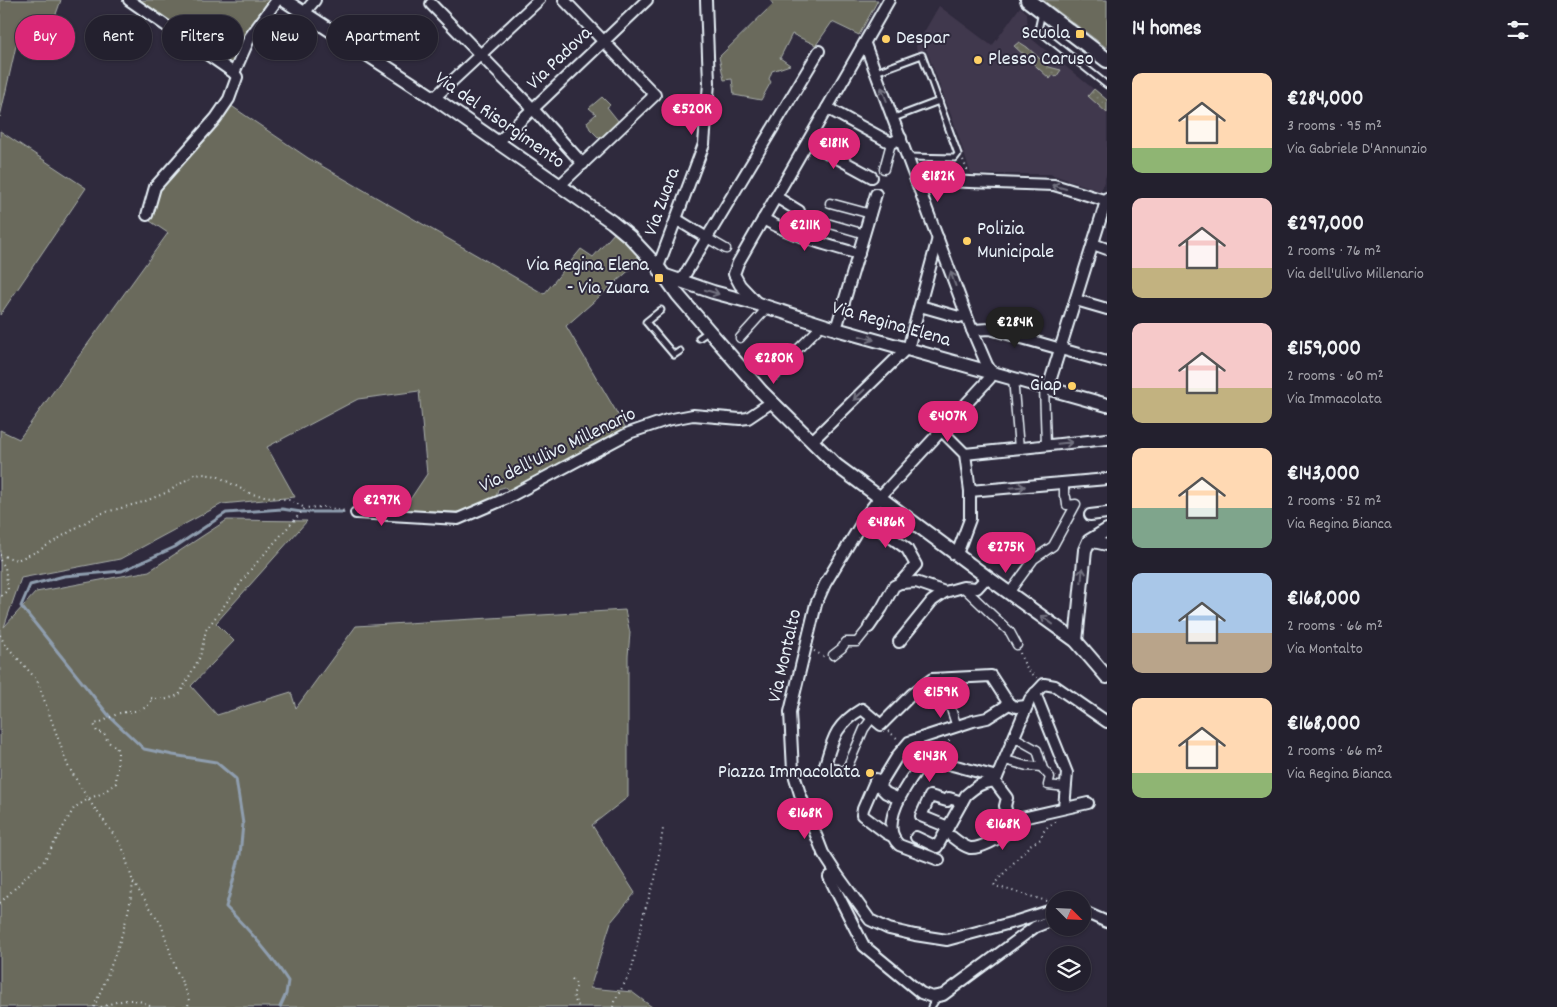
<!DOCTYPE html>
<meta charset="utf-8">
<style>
body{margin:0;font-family:Dekko,sans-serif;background:#2b2836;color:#f1f3f6;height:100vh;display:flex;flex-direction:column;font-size:19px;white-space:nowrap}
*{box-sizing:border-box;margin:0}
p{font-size:16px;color:#a3a3aa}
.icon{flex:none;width:28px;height:28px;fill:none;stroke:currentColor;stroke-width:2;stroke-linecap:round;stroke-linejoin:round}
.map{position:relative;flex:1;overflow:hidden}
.side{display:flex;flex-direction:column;background:#23202e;width:450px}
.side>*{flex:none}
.banner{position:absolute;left:15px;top:15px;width:475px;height:45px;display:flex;gap:10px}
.needle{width:32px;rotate:114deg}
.controls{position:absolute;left:1046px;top:891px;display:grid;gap:10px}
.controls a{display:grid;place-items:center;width:45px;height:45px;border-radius:50%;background:#23202e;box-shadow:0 1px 4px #0004,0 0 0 1px #403e4a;font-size:25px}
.price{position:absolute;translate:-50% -42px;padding:0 11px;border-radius:18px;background:#db2777;color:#fff;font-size:16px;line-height:32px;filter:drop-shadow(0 1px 2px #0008)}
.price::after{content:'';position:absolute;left:50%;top:30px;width:15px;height:11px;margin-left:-8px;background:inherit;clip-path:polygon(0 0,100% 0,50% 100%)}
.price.active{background:#222;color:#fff}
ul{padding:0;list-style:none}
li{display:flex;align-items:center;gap:15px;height:125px;padding:0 25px}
li span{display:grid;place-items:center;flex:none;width:140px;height:100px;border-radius:10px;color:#555}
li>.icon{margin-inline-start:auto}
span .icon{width:60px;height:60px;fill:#fffc;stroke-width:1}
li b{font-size:21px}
h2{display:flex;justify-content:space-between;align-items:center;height:60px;padding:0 25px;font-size:21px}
.chip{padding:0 18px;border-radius:22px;background:#23202e;box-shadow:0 1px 4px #0004,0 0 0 1px #403e4a;font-size:18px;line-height:45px}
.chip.active{background:#db2777;color:#fff}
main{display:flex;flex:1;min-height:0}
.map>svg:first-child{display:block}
.built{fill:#41384d}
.green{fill:#6a6b5c;stroke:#a9aeaa}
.garden{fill:url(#garden-dots);stroke:#a9aeaa}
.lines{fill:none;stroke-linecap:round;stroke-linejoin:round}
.stream{stroke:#8f9eaf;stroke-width:3}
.service-casing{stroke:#e8f1f8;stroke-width:9}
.pedestrian-casing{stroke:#e8f1f8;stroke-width:11}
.minor-casing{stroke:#e8f1f8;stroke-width:14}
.tertiary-casing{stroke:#e8f1f8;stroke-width:16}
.secondary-casing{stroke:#e8f1f8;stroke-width:18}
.path{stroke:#e8f1f8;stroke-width:2;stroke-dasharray:1 4;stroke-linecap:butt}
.service{stroke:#2f2a3d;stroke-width:5}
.pedestrian{stroke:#2f2a3d;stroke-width:8}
.minor{stroke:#2f2a3d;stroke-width:10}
.tertiary{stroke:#2f2a3d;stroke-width:12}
.secondary{stroke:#2f2a3d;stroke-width:14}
.oneway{stroke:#70707e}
.poi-dot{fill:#ffd166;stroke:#2f2a3d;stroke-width:2}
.labels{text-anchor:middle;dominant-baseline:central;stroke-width:4;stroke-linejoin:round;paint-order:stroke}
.poi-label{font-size:20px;fill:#e8f1f8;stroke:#2f2a3d;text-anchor:end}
.street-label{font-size:20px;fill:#e8f1f8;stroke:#2f2a3d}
</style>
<main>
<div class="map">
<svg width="1107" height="1007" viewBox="0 0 1107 1007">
<defs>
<pattern id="garden-dots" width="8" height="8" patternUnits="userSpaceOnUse" patternTransform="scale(1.25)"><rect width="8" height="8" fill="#6a6b5c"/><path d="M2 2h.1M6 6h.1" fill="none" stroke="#7f8174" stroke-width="1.8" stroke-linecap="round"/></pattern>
</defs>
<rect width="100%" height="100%" fill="#2f2a3d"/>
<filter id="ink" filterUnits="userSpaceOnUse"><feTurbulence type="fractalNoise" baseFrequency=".02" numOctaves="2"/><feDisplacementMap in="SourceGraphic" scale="10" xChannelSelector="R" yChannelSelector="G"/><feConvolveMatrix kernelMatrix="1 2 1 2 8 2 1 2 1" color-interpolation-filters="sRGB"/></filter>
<g filter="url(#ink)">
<polygon class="built" points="939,6 992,46 1020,7 1027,13 1028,36 1107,100 1107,172 1101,191 1050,174 971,174 955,126 926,49 917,52 916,46"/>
<g class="green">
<polygon points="0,0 61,0 48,37 22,19 0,117"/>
<polygon points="136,0 270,0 259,16 232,66"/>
<polygon points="770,0 878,0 859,35 832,22 816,45 792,34 780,58 790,65 772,71 769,79 771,82 761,100 734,95 732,79 724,80 719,57 773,4"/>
<polygon points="1043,0 1107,0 1107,48"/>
<polygon points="602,97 610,105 607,107 619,122 601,140 590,129 587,122 596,114 589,108"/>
<polygon points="230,105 308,158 544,294 581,249 593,257 615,232 642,259 566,326 627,430 510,492 505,487 498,489 496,498 460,512 403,510 427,474 419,391 358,399 267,447 295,497 222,504 120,559 21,578 4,627 36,592 149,571 227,520 307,521 216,623 234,641 191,686 217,715 291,692 296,708 356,626 625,610 630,633 628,656 628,797 592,825 635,893 611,922 590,988 632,992 652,1007 0,1007 0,430 19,439 168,233 150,221 158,189 177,171 201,143"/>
<polygon points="0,131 86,188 0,315"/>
</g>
<g class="garden">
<polygon points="1019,42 1027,47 1049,67 1061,70 1056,77 1053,75 1050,79 1014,46"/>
<polygon points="1094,89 1107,100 1107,113 1088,96"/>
</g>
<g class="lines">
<path class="stream" d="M280,1007L286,994L288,981C270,953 249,930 226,907L240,855L243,824L236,779L216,762L173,755L144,749L110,717L21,606L30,585L64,576L122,571L175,547L226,513L282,509L301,512H343"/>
<defs>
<g id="service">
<polyline points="1042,12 1038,30 1107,85"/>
<polyline points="876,72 922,55 958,154 955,158 908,157"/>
<polyline points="894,118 939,101"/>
<polyline points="661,310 646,322 674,355 680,351"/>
<polyline points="699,338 709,331"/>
<polyline points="931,1007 937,998"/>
</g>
<g id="pedestrian">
<polyline points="884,169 891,143"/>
<polyline points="830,203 871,214"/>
<polyline points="813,219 865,234"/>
<polyline points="707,238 726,249"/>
<polyline points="740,338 768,307"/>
<polyline points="776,375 787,360 822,325"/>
<polyline points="1013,378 1019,448"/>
<polyline points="1044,387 1046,445"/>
<polyline points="963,587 1010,632 1017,645"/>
<polyline points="1009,593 1034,559 1053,546 1076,504 1067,505 1066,497 1064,496 1064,483"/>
<polyline points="833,655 842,648 846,642 857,642 869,627"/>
<polyline points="947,678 951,709 957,727"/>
<polyline points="1014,737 1037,750 1043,769 1050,777 1048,785 1066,787"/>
<polyline points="1005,760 1027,766 1042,767"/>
<polyline points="851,773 848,766 864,729 872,718"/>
</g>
<g id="minor">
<polyline points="129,0 234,73 237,77 229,99 216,118 155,187 147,215"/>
<polyline points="431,4 533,109 583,164"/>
<polyline points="304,13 315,0"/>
<polyline points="865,44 972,330 987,365 992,373 990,378 880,497 867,514 825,584 816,604 790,712 793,771 800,794 823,853 836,873 829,877 864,946 921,993 932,997 943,995 1035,927 1055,919"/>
<polyline points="234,73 250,37 277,0"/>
<polyline points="434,98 539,0"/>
<polyline points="827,108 891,143 901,138"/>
<polyline points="808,142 872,177"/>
<polyline points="497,143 647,0"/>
<polyline points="916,180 1054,185 1107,201"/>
<polyline points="559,186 655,95 564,0"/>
<polyline points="776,197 799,211"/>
<polyline points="676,219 707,238"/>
<path d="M763,219C796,237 823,244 859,254"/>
<polyline points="1093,244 1107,249"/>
<polyline points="658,267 704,144 709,83 706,0"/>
<polyline points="681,281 819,51"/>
<polyline points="1076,300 1107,309"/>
<polyline points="758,304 740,285 734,274 738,263 889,0"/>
<polyline points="920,306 959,317 966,315"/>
<polyline points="836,329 876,194"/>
<polyline points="972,330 990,329 1107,362"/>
<polyline points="908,349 938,238"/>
<polyline points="1048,388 1107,198"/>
<polyline points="942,431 965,454 970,491 970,519 957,554"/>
<polyline points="812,441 906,349"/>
<polyline points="965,454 1107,439"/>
<polyline points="970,491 1107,479"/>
<polyline points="356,513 458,519 505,499 629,433 667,420 693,415 740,419 748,418 772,402"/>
<polyline points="1090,515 1107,513"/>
<polyline points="864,518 907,549 916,565 900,583"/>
<polyline points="1089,541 1107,545"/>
<polyline points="869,627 882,608 894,586 900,583 916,582 945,592 963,587 977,588 987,577"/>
<polyline points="899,642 932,601 945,592"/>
<polyline points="1035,693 1067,773 1064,808"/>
<path d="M838,771L825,765C833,738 836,724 862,709L881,725L912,694L932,679L991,676L1009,704"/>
<polyline points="876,779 863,809 862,815 886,833 894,837"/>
<polyline points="995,782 1030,699 1044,684 1055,686 1107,722"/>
<polyline points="899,799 886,793 879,786 898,755 909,742 973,721 987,718 1009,704 1016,707 1027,706"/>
<polyline points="948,827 921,816 930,796 947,801 949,798 962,802"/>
<path d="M916,837L937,847L966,795C974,788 984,780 995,782L1007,798L1005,806L1009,821L1088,803"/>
<path d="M952,837C957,841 963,846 970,848C980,849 1000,838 1008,832L1009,821"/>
<path d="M939,860L899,845C876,823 912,776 926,758L997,777"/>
<polyline points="836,873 870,920 889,929 915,935 947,940 1014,922 1055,909"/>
<polyline points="1082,911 1107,922"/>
</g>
<g id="tertiary">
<polyline points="284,0 434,98 612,222 630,237 658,267 678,295 761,391 836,465 987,577 1076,641 1107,677"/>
<polyline points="666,276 713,292 758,304 836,329 1107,405"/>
<polyline points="1076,641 1085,550 1089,541 1107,530"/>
</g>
<polyline id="secondary" points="1028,0 1107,60"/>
</defs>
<use href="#service" class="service-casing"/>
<use href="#pedestrian" class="pedestrian-casing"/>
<use href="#minor" class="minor-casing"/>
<use href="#tertiary" class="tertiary-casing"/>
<use href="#secondary" class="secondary-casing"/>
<g class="path">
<polyline points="963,160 968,172"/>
<polyline points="0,555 17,560 38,551 99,514 143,502 168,492 194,475 203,474 217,476 251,494 290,500 305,508"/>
<polyline points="0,560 5,567 8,590 0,597"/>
<polyline points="0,635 4,643 37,680 68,766 88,799 122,846 133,882 161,924 175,967 189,998 188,1007"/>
<polyline points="814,651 825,657"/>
<path d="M1020,653C1023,663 1028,671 1037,678"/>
<polyline points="888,731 898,739"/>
<polyline points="949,740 950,753"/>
<path d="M1047,901L995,886L994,884L1030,845L1041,839C1043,829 1048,826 1057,821"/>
<path d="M0,903L30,873L44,861L74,808L88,799L103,793L116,783L118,753L116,746C108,744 107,740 104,733L97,732L94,724C104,722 111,716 120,713C131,711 144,712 151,702L150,698L164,700L179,695L200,657L206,630L252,568L305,508L323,507L346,511"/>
<polyline points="572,979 577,985 573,995 577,1005 582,1007"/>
<path d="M94,1007C111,967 128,927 133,883"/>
<path d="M101,1007C117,1001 136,995 151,1007"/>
<polyline points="613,1007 614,1002 631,972 644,913 655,879 663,829"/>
</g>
<use href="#service" class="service"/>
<use href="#pedestrian" class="pedestrian"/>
<use href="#minor" class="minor"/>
<use href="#tertiary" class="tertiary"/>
<use href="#secondary" class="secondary"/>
</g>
<defs><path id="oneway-shaft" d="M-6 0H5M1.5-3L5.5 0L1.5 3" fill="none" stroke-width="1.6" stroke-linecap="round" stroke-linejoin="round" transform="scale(1.25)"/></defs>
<g class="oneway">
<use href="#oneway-shaft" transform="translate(884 94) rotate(-111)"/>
<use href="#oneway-shaft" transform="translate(1059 187) rotate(-165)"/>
<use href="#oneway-shaft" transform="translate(953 279) rotate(-110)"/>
<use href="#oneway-shaft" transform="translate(712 292) rotate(17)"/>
<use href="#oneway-shaft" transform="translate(867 338) rotate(15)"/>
<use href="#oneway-shaft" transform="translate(859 395) rotate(136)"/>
<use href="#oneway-shaft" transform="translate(1065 443) rotate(-6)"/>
<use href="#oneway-shaft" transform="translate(1018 487) rotate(-5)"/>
<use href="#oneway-shaft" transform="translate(1082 575) rotate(-85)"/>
<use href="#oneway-shaft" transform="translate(1047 620) rotate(-144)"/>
</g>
</g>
<g class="poi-dot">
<rect x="1075" y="29" width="10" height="10" rx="2.5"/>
<circle cx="886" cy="39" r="5"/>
<circle cx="978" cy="60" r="5"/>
<circle cx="967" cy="241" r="5"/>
<rect x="654" y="273" width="10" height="10" rx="2.5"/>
<circle cx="1072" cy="386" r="5"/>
<circle cx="870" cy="773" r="5"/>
</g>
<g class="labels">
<g class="poi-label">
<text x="1070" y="34">Scuola</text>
<text x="896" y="39" text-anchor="start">Despar</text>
<text x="988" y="60" text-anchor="start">Plesso Caruso</text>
<text x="977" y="230" text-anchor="start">Polizia<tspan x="977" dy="23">Municipale</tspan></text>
<text x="649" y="266">Via Regina Elena<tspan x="649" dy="23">- Via Zuara</tspan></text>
<text x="1062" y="386">Giap</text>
<text x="860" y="773">Piazza Immacolata</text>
</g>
<g class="street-label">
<text transform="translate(560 59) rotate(-44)">Via Padova</text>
<text transform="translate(499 121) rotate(35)">Via del Risorgimento</text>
<text transform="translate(663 202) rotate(-70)">Via Zuara</text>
<text transform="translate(891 325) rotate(16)">Via Regina Elena</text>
<text transform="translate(558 451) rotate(-26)">Via dell'Ulivo Millenario</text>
<text transform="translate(786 656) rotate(-77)">Via Montalto</text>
</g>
</g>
</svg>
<div class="controls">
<a><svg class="needle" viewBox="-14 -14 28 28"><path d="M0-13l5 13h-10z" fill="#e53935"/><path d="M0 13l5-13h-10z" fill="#a3a3aa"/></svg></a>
<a><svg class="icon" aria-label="layers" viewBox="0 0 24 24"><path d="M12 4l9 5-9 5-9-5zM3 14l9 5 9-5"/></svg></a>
</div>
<b class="price" style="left:692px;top:136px">€520K</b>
<b class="price" style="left:834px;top:170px">€181K</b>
<b class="price" style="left:938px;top:203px">€182K</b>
<b class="price" style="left:805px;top:252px">€211K</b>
<b class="price active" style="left:1015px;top:349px">€284K</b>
<b class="price" style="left:774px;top:385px">€280K</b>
<b class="price" style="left:948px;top:443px">€407K</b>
<b class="price" style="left:382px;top:527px">€297K</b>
<b class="price" style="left:886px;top:549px">€486K</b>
<b class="price" style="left:1006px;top:574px">€275K</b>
<b class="price" style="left:941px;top:719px">€159K</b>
<b class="price" style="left:930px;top:783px">€143K</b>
<b class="price" style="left:805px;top:840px">€168K</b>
<b class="price" style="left:1003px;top:851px">€168K</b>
<div class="banner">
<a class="chip active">Buy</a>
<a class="chip">Rent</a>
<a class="chip">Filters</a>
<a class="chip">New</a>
<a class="chip">Apartment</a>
</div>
</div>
<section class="side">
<h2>14 homes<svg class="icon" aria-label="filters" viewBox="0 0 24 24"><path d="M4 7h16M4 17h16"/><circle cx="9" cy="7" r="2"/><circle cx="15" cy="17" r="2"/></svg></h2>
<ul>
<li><span style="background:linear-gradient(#ffd9b3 75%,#8fb573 0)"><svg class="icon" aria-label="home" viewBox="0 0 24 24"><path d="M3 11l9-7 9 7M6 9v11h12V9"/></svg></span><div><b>€284,000</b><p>3 rooms · 95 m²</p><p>Via Gabriele D'Annunzio</p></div></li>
<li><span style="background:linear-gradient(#f6c9c9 70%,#c2b280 0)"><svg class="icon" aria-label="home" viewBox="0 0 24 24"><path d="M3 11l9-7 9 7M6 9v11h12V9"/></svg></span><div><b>€297,000</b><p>2 rooms · 76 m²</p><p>Via dell'Ulivo Millenario</p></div></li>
<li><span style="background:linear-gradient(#f6c9c9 65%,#c2b280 0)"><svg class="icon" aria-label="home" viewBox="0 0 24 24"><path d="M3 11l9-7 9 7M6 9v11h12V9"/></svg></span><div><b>€159,000</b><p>2 rooms · 60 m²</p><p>Via Immacolata</p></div></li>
<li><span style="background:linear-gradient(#ffd9b3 60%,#7fa58c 0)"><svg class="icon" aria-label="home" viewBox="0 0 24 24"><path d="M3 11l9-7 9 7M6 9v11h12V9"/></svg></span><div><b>€143,000</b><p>2 rooms · 52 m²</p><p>Via Regina Bianca</p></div></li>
<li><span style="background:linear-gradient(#a9c7e8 60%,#b9a48a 0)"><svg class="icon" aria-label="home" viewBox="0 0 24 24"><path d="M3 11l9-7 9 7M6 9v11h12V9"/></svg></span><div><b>€168,000</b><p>2 rooms · 66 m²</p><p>Via Montalto</p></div></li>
<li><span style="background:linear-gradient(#ffd9b3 75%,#8fb573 0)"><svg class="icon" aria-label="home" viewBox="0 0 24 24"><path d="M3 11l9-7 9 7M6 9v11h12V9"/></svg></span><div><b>€168,000</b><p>2 rooms · 66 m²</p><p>Via Regina Bianca</p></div></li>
</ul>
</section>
</main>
